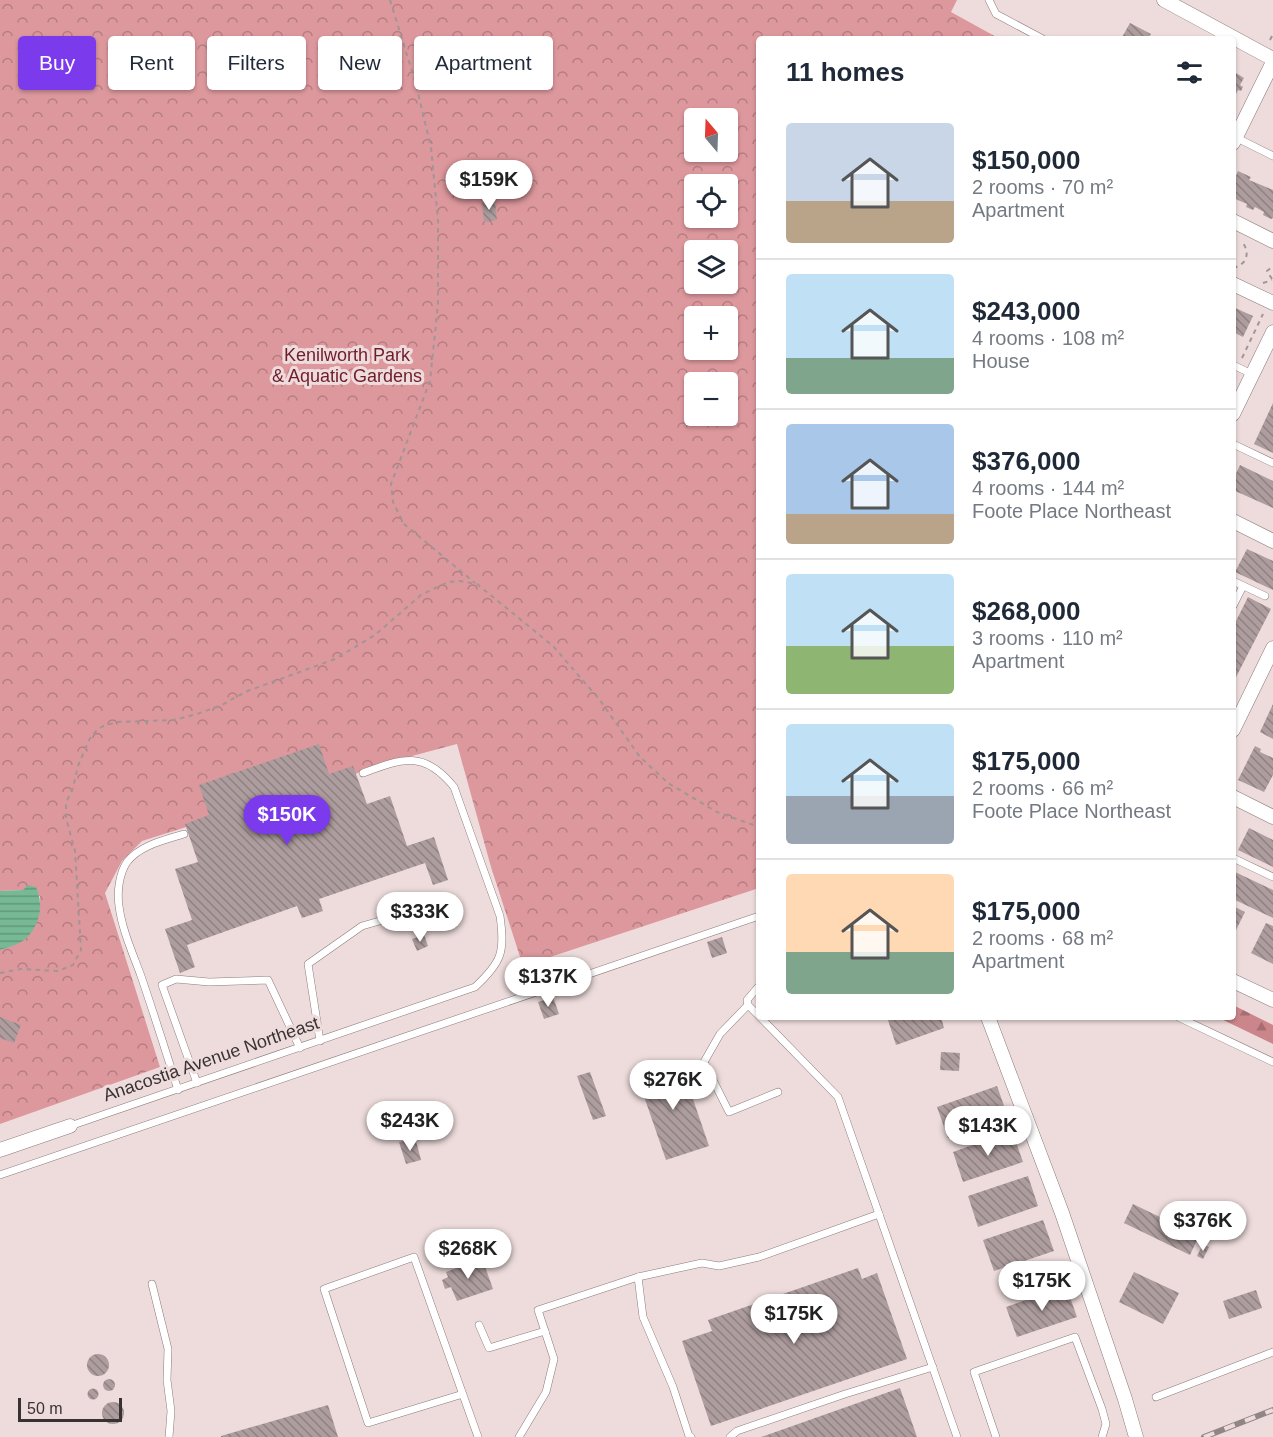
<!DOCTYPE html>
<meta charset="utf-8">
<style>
body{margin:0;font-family:Helvetica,sans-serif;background:#f6f6f7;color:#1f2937;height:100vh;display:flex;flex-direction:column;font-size:22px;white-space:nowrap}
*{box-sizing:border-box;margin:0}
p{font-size:20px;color:#747a83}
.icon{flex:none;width:33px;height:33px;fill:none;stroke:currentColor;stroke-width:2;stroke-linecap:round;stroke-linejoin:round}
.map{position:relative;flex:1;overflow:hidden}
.side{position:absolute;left:756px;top:36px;width:480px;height:984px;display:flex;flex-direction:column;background:#fff;border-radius:6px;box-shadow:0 2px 4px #0004}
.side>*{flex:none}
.top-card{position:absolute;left:18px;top:36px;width:570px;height:54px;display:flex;gap:12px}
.needle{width:39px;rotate:341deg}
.fabs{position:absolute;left:684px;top:108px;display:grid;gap:12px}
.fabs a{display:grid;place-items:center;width:54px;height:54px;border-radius:6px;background:#fff;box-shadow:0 2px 4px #0004;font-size:30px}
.scale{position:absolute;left:18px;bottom:15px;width:104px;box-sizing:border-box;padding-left:6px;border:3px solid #393233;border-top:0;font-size:16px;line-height:21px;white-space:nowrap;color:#393233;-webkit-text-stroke:4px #eedcdc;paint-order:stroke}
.price{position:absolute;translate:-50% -51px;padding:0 14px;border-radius:21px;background:#fff;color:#222;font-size:20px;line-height:39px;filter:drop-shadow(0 2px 3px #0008)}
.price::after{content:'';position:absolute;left:50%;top:36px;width:18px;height:14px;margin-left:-9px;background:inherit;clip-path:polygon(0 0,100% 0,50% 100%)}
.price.selected{background:#7c3aed;color:#fff}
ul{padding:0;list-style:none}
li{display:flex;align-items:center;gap:18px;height:150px;padding:0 30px}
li+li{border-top:2px solid #e0e1e3}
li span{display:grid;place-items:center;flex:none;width:168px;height:120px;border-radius:6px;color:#555}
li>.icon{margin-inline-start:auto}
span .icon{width:72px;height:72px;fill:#fffc;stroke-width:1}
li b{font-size:26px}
h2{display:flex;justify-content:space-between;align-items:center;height:72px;padding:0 30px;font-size:26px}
.chip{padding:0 21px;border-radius:6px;background:#fff;box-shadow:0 2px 4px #0004;font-size:21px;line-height:54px}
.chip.selected{background:#7c3aed;color:#fff}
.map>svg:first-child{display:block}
.forest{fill:url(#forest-firs)}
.park{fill:url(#park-crowns);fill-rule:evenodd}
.water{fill:url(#water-rules)}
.building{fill:url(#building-back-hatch)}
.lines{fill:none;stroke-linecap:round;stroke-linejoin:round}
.service-casing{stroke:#8b7b7c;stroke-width:8}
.minor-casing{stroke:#8b7b7c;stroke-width:15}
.path{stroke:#a29595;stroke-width:2;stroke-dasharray:4.5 4.5;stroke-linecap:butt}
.service{stroke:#fff;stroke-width:7}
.minor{stroke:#fff;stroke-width:14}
.rail-casing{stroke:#918586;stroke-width:6}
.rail{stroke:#eedcdc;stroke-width:4;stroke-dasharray:11;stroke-linecap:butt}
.labels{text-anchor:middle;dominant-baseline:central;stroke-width:6;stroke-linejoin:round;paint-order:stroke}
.park-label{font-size:18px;fill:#6f1c2b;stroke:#eedcdc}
.street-label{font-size:18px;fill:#393233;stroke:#eedcdc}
</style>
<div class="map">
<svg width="1273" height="1437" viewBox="0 0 1273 1437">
<defs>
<pattern id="forest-firs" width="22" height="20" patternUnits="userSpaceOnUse" patternTransform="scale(1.5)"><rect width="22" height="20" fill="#cb868b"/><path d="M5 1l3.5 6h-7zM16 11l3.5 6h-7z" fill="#a66e72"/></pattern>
<pattern id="park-crowns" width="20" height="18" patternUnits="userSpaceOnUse" patternTransform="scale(1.5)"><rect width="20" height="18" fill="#dd989d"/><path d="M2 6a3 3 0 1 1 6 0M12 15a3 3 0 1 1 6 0" fill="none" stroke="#b47d81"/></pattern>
<pattern id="water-rules" width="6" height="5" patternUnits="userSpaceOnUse" patternTransform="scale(1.5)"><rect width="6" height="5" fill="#77b995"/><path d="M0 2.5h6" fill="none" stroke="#63977a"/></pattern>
<pattern id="building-back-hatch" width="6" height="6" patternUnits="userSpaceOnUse" patternTransform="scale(1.5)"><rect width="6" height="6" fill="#ae9d9e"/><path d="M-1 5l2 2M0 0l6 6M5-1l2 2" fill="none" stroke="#8f8181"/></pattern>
</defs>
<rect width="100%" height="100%" fill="#eedcdc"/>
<polygon class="forest" points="1233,1005 1273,1025 1273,1044 1217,1017 1233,1017"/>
<path class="park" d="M0,0H957L951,12L1000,39H759V888L523,966L491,867L457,744L412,756L142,841L122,861L105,893L160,1067L0,1124V950C26,941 41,924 40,896L23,890L0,891ZM694,118H728V152H694ZM694,184H728V218H694ZM694,250H728V284H694ZM694,316H728V350H694ZM694,382H728V416H694Z"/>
<path class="water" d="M28,885L36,887C43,902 41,921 30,934C24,943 10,947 0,950V891L23,890Z"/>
<g class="building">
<polygon points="1130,23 1151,34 1148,39 1121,39"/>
<polygon points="1233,71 1244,78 1240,85 1243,87 1241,91 1238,90 1233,99"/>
<polygon points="1238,171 1251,177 1249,180 1273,190 1273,218 1271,219 1263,215 1264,212 1255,207 1253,210 1246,207 1247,204 1233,198 1233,183"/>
<polygon points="495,201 497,220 484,222 482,202"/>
<polygon points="1233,307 1253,316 1243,337 1233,332"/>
<polygon points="1273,403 1273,453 1254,444"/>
<polygon points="1240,465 1273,481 1273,508 1233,490 1233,480"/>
<polygon points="1247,549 1273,561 1273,590 1235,572"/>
<polygon points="1248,597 1271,609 1233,683 1233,627"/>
<polygon points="1273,704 1273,739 1260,732"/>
<polygon points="319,744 329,774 353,766 367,804 390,796 407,846 434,837 448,880 433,885 425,863 319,899 323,911 302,918 297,906 187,945 195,967 180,973 165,929 192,920 175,869 198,862 185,824 209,815 199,785"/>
<polygon points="1255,746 1261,749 1260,752 1273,758 1273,775 1264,792 1238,780"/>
<polygon points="1249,828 1273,840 1273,867 1238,850"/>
<polygon points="1235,872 1273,890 1273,918 1233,899 1233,876"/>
<polygon points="1233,906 1245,912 1233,936"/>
<polygon points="1266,923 1273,926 1273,964 1251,953"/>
<polygon points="424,935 428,946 417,951 412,939"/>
<polygon points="722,937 727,953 712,958 707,942"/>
<polygon points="553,997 559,1014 544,1019 538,1002"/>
<polygon points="0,1017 21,1025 14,1043 0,1038"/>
<polygon points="887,1017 941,1017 944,1028 896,1045"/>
<polygon points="941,1052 960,1053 959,1071 940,1070"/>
<polygon points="680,1061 709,1146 666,1160 637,1076"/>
<polygon points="590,1072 606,1116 593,1120 577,1076"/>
<polygon points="997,1086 1008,1117 948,1138 937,1107"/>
<polygon points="1012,1131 1023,1162 963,1182 953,1152"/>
<polygon points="405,1141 406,1144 416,1141 421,1160 406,1164 399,1142"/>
<polygon points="1028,1176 1038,1206 978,1227 968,1196"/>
<polygon points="1133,1204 1199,1236 1190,1255 1124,1223"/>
<polygon points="1043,1220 1054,1251 994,1271 983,1240"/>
<polygon points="1203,1244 1209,1247 1203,1259 1197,1256"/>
<polygon points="482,1258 493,1289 457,1301 451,1287 445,1289 442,1280 448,1277 446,1272"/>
<polygon points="858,1268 862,1279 877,1273 907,1359 711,1426 682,1341 712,1331 708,1320"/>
<polygon points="1134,1272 1179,1293 1163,1324 1119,1302"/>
<polygon points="1066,1286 1077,1317 1017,1337 1006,1307"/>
<polygon points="1256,1290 1262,1308 1229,1319 1223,1301"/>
<circle cx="98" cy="1365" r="11"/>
<circle cx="109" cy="1385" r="6"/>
<polygon points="900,1388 917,1437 761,1437"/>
<circle cx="93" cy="1394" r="5.5"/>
<circle cx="113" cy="1413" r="11"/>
<polygon points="328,1405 338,1437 221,1437 221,1436"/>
</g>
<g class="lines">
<defs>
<g id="service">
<polyline points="989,0 996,14 1043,39"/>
<polyline points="1235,137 1273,156"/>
<polyline points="1233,365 1252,374"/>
<polyline points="1233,444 1273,463"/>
<polyline points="1233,581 1265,596"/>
<polyline points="1233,606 1243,586"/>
<polyline points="1233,858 1273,877"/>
<polyline points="759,986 747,1000 748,1005 759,1016"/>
<polyline points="748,1005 720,1034 704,1062 729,1112 778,1092"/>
<polyline points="760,1017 838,1097 957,1437"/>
<polyline points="1178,1017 1273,1062"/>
<polyline points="320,1041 308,964 362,926 383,920"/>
<polyline points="197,1083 162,985 176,979 209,982 268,980 300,1048"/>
<path d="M178,1090C166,1052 154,1014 141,976C133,954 122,930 119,906C117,892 119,874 127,862C140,845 165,840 184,834"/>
<path d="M70,1126L475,987C502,962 505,952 500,916L454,787C424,750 403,758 363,773"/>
<polyline points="0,1175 759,916"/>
<polyline points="638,1277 643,1317 673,1387 689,1436 691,1437"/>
<polyline points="152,1284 168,1349 167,1380 171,1411 169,1437"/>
<polyline points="479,1325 489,1348 545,1331"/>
<polyline points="463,1394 368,1423 324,1289 414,1257 478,1437"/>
<polyline points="1156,1397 1273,1352"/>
<polyline points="519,1437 546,1392 554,1359 538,1310 638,1277 702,1263 719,1266 759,1257 879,1214"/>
<polyline points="730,1437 737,1431 845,1394 933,1367"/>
<polyline points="996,1437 974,1372 1075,1337 1102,1409 1106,1424 1102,1437"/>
</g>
<g id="minor">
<polyline points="1164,0 1273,59"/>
<polyline points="1233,143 1273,62"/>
<polyline points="1233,221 1273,241"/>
<polyline points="1233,284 1273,303"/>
<polyline points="1233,414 1273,332"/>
<polyline points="1233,521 1273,541"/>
<polyline points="1233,730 1273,648"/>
<polyline points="1233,797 1273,817"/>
<polyline points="1233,981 1273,1000"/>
<polyline points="988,1017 1062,1213 1125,1399 1136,1437"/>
<polyline points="0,1150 70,1126"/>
</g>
</defs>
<use href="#service" class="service-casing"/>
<use href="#minor" class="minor-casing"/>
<g class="path">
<polyline points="390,0 415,81 431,147 438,220 438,304 430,381 391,484 393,502 404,524 475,583"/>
<polyline points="1270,40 1273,34"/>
<path d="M1233,268C1248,264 1250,253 1242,241"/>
<polyline points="1272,279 1267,271 1273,266"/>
<polyline points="1263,283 1272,280"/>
<polyline points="1242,358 1263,314"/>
<polyline points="0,973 21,969 58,971 73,965 81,950 75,851 66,818 66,803 73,788 78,766 89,740 95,732 103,726 118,722 174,720 197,714 222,705 245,692 335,659 375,635 421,595 448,582 460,581 477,584 553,646 599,699 640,757 668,783 717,812 759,827"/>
</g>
<use href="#service" class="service"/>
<use href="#minor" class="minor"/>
<defs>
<polyline id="rail" points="1204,1437 1273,1410"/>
</defs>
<use href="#rail" class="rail-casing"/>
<use href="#rail" class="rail"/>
</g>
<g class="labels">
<g class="park-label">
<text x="347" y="355">Kenilworth Park<tspan x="347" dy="21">&amp; Aquatic Gardens</tspan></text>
</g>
<g class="street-label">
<text transform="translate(211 1059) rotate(-19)">Anacostia Avenue Northeast</text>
</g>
</g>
</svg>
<div class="fabs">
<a><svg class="needle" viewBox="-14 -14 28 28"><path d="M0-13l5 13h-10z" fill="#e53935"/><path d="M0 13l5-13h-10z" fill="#747a83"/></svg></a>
<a><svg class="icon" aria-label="locate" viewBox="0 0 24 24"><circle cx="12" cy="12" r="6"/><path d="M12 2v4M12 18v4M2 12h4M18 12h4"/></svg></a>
<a><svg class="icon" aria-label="layers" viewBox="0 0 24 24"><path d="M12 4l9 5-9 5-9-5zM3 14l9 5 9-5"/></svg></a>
<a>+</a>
<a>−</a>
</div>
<div class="scale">50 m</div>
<b class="price" style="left:489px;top:211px">$159K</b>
<b class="price selected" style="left:287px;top:846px">$150K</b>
<b class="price" style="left:420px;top:943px">$333K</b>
<b class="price" style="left:548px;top:1008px">$137K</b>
<b class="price" style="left:673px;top:1111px">$276K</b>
<b class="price" style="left:410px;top:1152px">$243K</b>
<b class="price" style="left:988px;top:1157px">$143K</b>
<b class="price" style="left:1203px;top:1252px">$376K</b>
<b class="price" style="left:468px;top:1280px">$268K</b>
<b class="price" style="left:1042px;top:1312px">$175K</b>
<b class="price" style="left:794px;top:1345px">$175K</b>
<div class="top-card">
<a class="chip selected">Buy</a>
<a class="chip">Rent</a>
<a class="chip">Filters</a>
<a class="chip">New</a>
<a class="chip">Apartment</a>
</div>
<section class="side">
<h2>11 homes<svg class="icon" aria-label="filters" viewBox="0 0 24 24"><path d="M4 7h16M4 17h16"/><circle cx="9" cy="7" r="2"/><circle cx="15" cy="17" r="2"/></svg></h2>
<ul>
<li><span style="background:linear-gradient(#c9d6e8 65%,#b9a48a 0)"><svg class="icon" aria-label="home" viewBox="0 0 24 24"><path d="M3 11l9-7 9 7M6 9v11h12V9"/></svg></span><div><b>$150,000</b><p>2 rooms · 70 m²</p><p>Apartment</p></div></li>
<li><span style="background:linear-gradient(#bfe0f5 70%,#7fa58c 0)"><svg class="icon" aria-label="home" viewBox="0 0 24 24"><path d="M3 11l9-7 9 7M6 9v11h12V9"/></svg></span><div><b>$243,000</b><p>4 rooms · 108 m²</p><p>House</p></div></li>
<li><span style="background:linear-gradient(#a9c7e8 75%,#b9a48a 0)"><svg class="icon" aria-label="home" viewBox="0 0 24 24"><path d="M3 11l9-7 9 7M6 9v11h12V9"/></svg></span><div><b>$376,000</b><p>4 rooms · 144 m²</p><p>Foote Place Northeast</p></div></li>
<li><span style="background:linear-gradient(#bfe0f5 60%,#8fb573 0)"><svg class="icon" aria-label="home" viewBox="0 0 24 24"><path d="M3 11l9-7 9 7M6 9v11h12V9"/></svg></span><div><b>$268,000</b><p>3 rooms · 110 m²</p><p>Apartment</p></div></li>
<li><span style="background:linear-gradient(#bfe0f5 60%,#9aa5b1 0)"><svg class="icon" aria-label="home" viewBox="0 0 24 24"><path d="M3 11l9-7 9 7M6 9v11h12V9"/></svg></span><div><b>$175,000</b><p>2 rooms · 66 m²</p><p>Foote Place Northeast</p></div></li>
<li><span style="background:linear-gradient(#ffd9b3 65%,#7fa58c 0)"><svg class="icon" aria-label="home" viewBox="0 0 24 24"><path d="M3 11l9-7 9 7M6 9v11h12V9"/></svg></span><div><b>$175,000</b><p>2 rooms · 68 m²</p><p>Apartment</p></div></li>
</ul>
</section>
</div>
